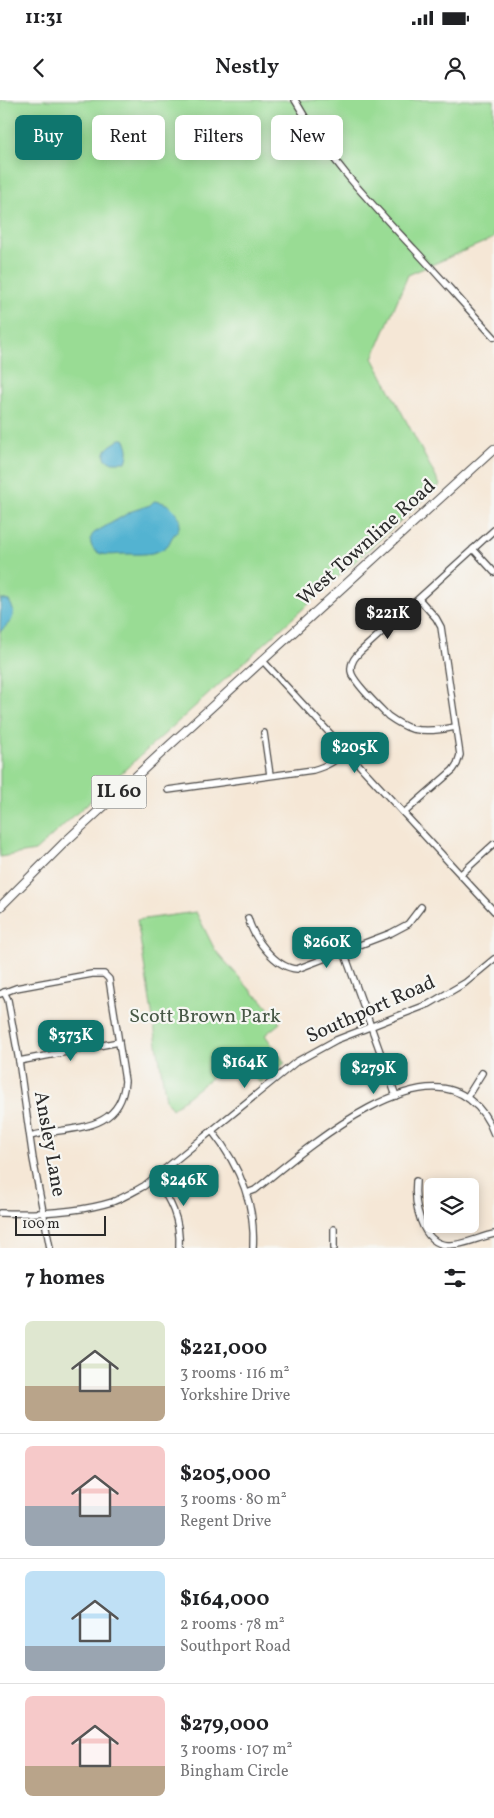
<!DOCTYPE html>
<meta charset="utf-8">
<style>
body{margin:0;font-family:Vollkorn,serif;background:#f6f6f6;color:#202124;height:100vh;display:flex;flex-direction:column;font-size:19px;white-space:nowrap}
*{box-sizing:border-box;margin:0}
p{font-size:16px;color:#757577}
.icon{flex:none;width:28px;height:28px;fill:none;stroke:currentColor;stroke-width:2;stroke-linecap:round;stroke-linejoin:round}
.map{position:relative;height:1148px;overflow:hidden}
.panel{display:flex;flex-direction:column;background:#fff;flex:1}
.panel>*{flex:none}
.hud{position:absolute;left:15px;top:15px;width:465px;height:45px;display:flex;gap:10px}
.tools{position:absolute;left:424px;top:1078px;display:grid;gap:10px}
.tools a{display:grid;place-items:center;width:55px;height:55px;border-radius:8px;background:#fff;box-shadow:0 2px 12px #0003;font-size:25px}
.scale{position:absolute;left:15px;bottom:12px;width:91px;box-sizing:border-box;padding-left:5px;border:2px solid #2b2b2b;border-top:0;font-size:14px;line-height:18px;white-space:nowrap;color:#2b2b2b;-webkit-text-stroke:4px #f6f6f2;paint-order:stroke}
.price{position:absolute;translate:-50% -42px;padding:0 11px;border-radius:10px;background:#0f766e;color:#fff;font-size:16px;line-height:32px;filter:drop-shadow(0 1px 2px #0008)}
.price::after{content:'';position:absolute;left:50%;top:30px;width:15px;height:11px;margin-left:-8px;background:inherit;clip-path:polygon(0 0,100% 0,50% 100%)}
.price.active{background:#222;color:#fff}
ul{padding:0;list-style:none}
li{display:flex;align-items:center;gap:15px;height:125px;padding:0 25px}
li+li{border-top:1px solid #e0e0e0}
li span{display:grid;place-items:center;flex:none;width:140px;height:100px;border-radius:8px;color:#555}
li>.icon{margin-inline-start:auto}
span .icon{width:60px;height:60px;fill:#fffc;stroke-width:1}
li b{font-size:21px}
h2{display:flex;justify-content:space-between;align-items:center;height:60px;padding:0 25px;font-size:21px}
.tag{padding:0 18px;border-radius:8px;background:#fff;box-shadow:0 2px 12px #0003;font-size:18px;line-height:45px}
.tag.active{background:#0f766e;color:#fff}
.status{display:flex;justify-content:space-between;align-items:center;height:35px;padding:0 25px;background:#fff;direction:ltr}
.status svg{height:14px;fill:currentColor}
header{display:flex;justify-content:space-between;align-items:center;height:65px;padding:0 25px;background:#fff;font-size:22px;font-weight:600}
.map>svg:first-child{display:block}
.green{fill:#99dc94;stroke:#628460}
.water{fill:#52b3d1;stroke:#3e6f7e}
.lines{fill:none;stroke-linecap:round;stroke-linejoin:round}
.minor-casing{stroke:#494745;stroke-width:8}
.major-casing{stroke:#494745;stroke-width:10}
.minor{stroke:#fff;stroke-width:5.5}
.major{stroke:#fff;stroke-width:8}
.labels{text-anchor:middle;dominant-baseline:central;stroke-width:4.5;stroke-linejoin:round;paint-order:stroke}
.shield{fill:#f6f6f2;stroke:#686867;stroke-width:1}
.shield-label{font-size:19px;font-weight:bold;fill:#2b2b2b}
.street-label{font-size:20px;fill:#2b2b2b;stroke:#f6f6f2}
.park-label{font-size:20px;fill:#465745;stroke:#f6f6f2}
</style>
<div class="status"><b>11:31</b><svg viewBox="0 0 49 12"><path d="M0 12V9h3v3zM5 12V6h3v6zM10 12V3h3v9zM15 12V0h3v12zM26 1h20v11H26zM47 4h2v5h-2z"/></svg></div>
<header><svg class="icon" aria-label="back" viewBox="0 0 24 24"><path d="M15 5l-7 7 7 7"/></svg>Nestly<svg class="icon" aria-label="person" viewBox="0 0 24 24"><circle cx="12" cy="8" r="4"/><path d="M4 21q1-7 8-7t8 7"/></svg></header>
<div class="map">
<svg width="494" height="1148" viewBox="0 0 494 1148">
<rect width="100%" height="100%" fill="#f6f6f2"/>
<filter id="ink" filterUnits="userSpaceOnUse"><feTurbulence type="fractalNoise" baseFrequency=".02" numOctaves="2"/><feDisplacementMap in="SourceGraphic" scale="10" xChannelSelector="R" yChannelSelector="G"/><feConvolveMatrix kernelMatrix="1 2 1 2 8 2 1 2 1" color-interpolation-filters="sRGB"/></filter>
<filter id="wash" filterUnits="userSpaceOnUse"><feTurbulence type="fractalNoise" baseFrequency=".0096" numOctaves="4" result="noise"/><feDisplacementMap in="SourceGraphic" scale="20" xChannelSelector="R" yChannelSelector="G"/><feGaussianBlur stdDeviation="1.12" result="paint"/><feColorMatrix in="noise" values="0 0 0 0 0 0 0 0 0 0 0 0 0 0 0 0 0 1.4 0 .05"/><feComposite in="paint" operator="in"/></filter>
<g filter="url(#wash)">
<rect width="100%" height="100%" fill="#f5e7d6"/>
<g class="green">
<polygon points="0,0 494,0 494,138 408,175 373,258 440,385 35,751 0,757"/>
<polygon points="196,812 215,850 254,894 261,899 280,923 265,935 285,963 260,983 237,957 172,1009 166,1000 137,820"/>
</g>
<g class="water">
<path d="M120,339H124C129,346 129,354 126,362H110L105,358C103,347 113,345 120,339Z"/>
<path d="M154,401C168,402 174,408 180,419C180,428 178,430 173,436C170,440 170,443 167,446C155,456 140,454 125,454C115,454 95,459 91,444C90,439 91,436 94,433L132,411L150,405Z"/>
<path d="M1,499L9,501C19,517 10,522 0,532Z"/>
</g>
</g>
<g filter="url(#ink)">
<g class="lines">
<defs>
<g id="minor">
<path d="M295,0C328,59 368,100 414,149C441,178 467,208 494,237"/>
<polyline points="473,449 494,472"/>
<polyline points="263,561 494,811"/>
<path d="M455,627C441,630 427,632 412,629C403,626 395,621 388,616C380,608 352,581 351,571C350,562 356,556 361,551L494,430"/>
<polyline points="264,633 270,675"/>
<path d="M168,690L313,670C327,666 336,661 347,650"/>
<polyline points="405,712 453,670 457,664 460,655 441,527 436,518 419,499"/>
<polyline points="461,774 494,744"/>
<path d="M248,818C253,837 275,868 297,869L391,833L408,824L421,807"/>
<polyline points="344,852 396,996"/>
<polyline points="4,892 8,900 19,961 33,1059 50,1148"/>
<path d="M0,894L16,888L92,874H104L109,879L125,981C121,1034 70,1026 30,1036"/>
<polyline points="19,961 119,942"/>
<polyline points="467,997 482,973"/>
<path d="M212,1031C239,1065 256,1103 253,1148"/>
<path d="M155,1077C170,1100 181,1119 179,1148"/>
<path d="M416,1081C414,1102 420,1144 448,1145C463,1146 479,1137 494,1134"/>
<path d="M247,1093L255,1090C299,1055 413,953 470,1000C482,1009 489,1020 494,1034"/>
<path d="M0,1113C36,1114 77,1113 112,1102C123,1098 133,1092 144,1086L296,962L336,940L429,904L465,883L494,859"/>
<polyline points="334,1129 334,1148"/>
</g>
<polyline id="major" points="0,807 63,744 159,655 494,349"/>
</defs>
<use href="#minor" class="minor-casing"/>
<use href="#major" class="major-casing"/>
<use href="#minor" class="minor"/>
<use href="#major" class="major"/>
</g>
</g>
<g class="labels">
<rect class="shield" x="91.5" y="675.5" width="55" height="33" rx="4"/>
<g class="shield-label">
<text x="119" y="692">IL 60</text>
</g>
<g class="street-label">
<text transform="translate(367 443) rotate(-42)">West Townline Road</text>
<text transform="translate(371 910) rotate(-24)">Southport Road</text>
<text transform="translate(49 1044) rotate(80)">Ansley Lane</text>
</g>
<g class="park-label">
<text x="205" y="917">Scott Brown Park</text>
</g>
</g>
</svg>
<div class="tools">
<a><svg class="icon" aria-label="layers" viewBox="0 0 24 24"><path d="M12 4l9 5-9 5-9-5zM3 14l9 5 9-5"/></svg></a>
</div>
<div class="scale">100 m</div>
<b class="price active" style="left:388px;top:540px">$221K</b>
<b class="price" style="left:355px;top:674px">$205K</b>
<b class="price" style="left:327px;top:869px">$260K</b>
<b class="price" style="left:71px;top:962px">$373K</b>
<b class="price" style="left:245px;top:989px">$164K</b>
<b class="price" style="left:374px;top:995px">$279K</b>
<b class="price" style="left:184px;top:1107px">$246K</b>
<div class="hud">
<a class="tag active">Buy</a>
<a class="tag">Rent</a>
<a class="tag">Filters</a>
<a class="tag">New</a>
</div>
</div>
<section class="panel">
<h2>7 homes<svg class="icon" aria-label="filters" viewBox="0 0 24 24"><path d="M4 7h16M4 17h16"/><circle cx="9" cy="7" r="2"/><circle cx="15" cy="17" r="2"/></svg></h2>
<ul>
<li><span style="background:linear-gradient(#dfe7d0 65%,#b9a48a 0)"><svg class="icon" aria-label="home" viewBox="0 0 24 24"><path d="M3 11l9-7 9 7M6 9v11h12V9"/></svg></span><div><b>$221,000</b><p>3 rooms · 116 m²</p><p>Yorkshire Drive</p></div></li>
<li><span style="background:linear-gradient(#f6c9c9 60%,#9aa5b1 0)"><svg class="icon" aria-label="home" viewBox="0 0 24 24"><path d="M3 11l9-7 9 7M6 9v11h12V9"/></svg></span><div><b>$205,000</b><p>3 rooms · 80 m²</p><p>Regent Drive</p></div></li>
<li><span style="background:linear-gradient(#bfe0f5 75%,#9aa5b1 0)"><svg class="icon" aria-label="home" viewBox="0 0 24 24"><path d="M3 11l9-7 9 7M6 9v11h12V9"/></svg></span><div><b>$164,000</b><p>2 rooms · 78 m²</p><p>Southport Road</p></div></li>
<li><span style="background:linear-gradient(#f6c9c9 70%,#b9a48a 0)"><svg class="icon" aria-label="home" viewBox="0 0 24 24"><path d="M3 11l9-7 9 7M6 9v11h12V9"/></svg></span><div><b>$279,000</b><p>3 rooms · 107 m²</p><p>Bingham Circle</p></div></li>
</ul>
</section>
